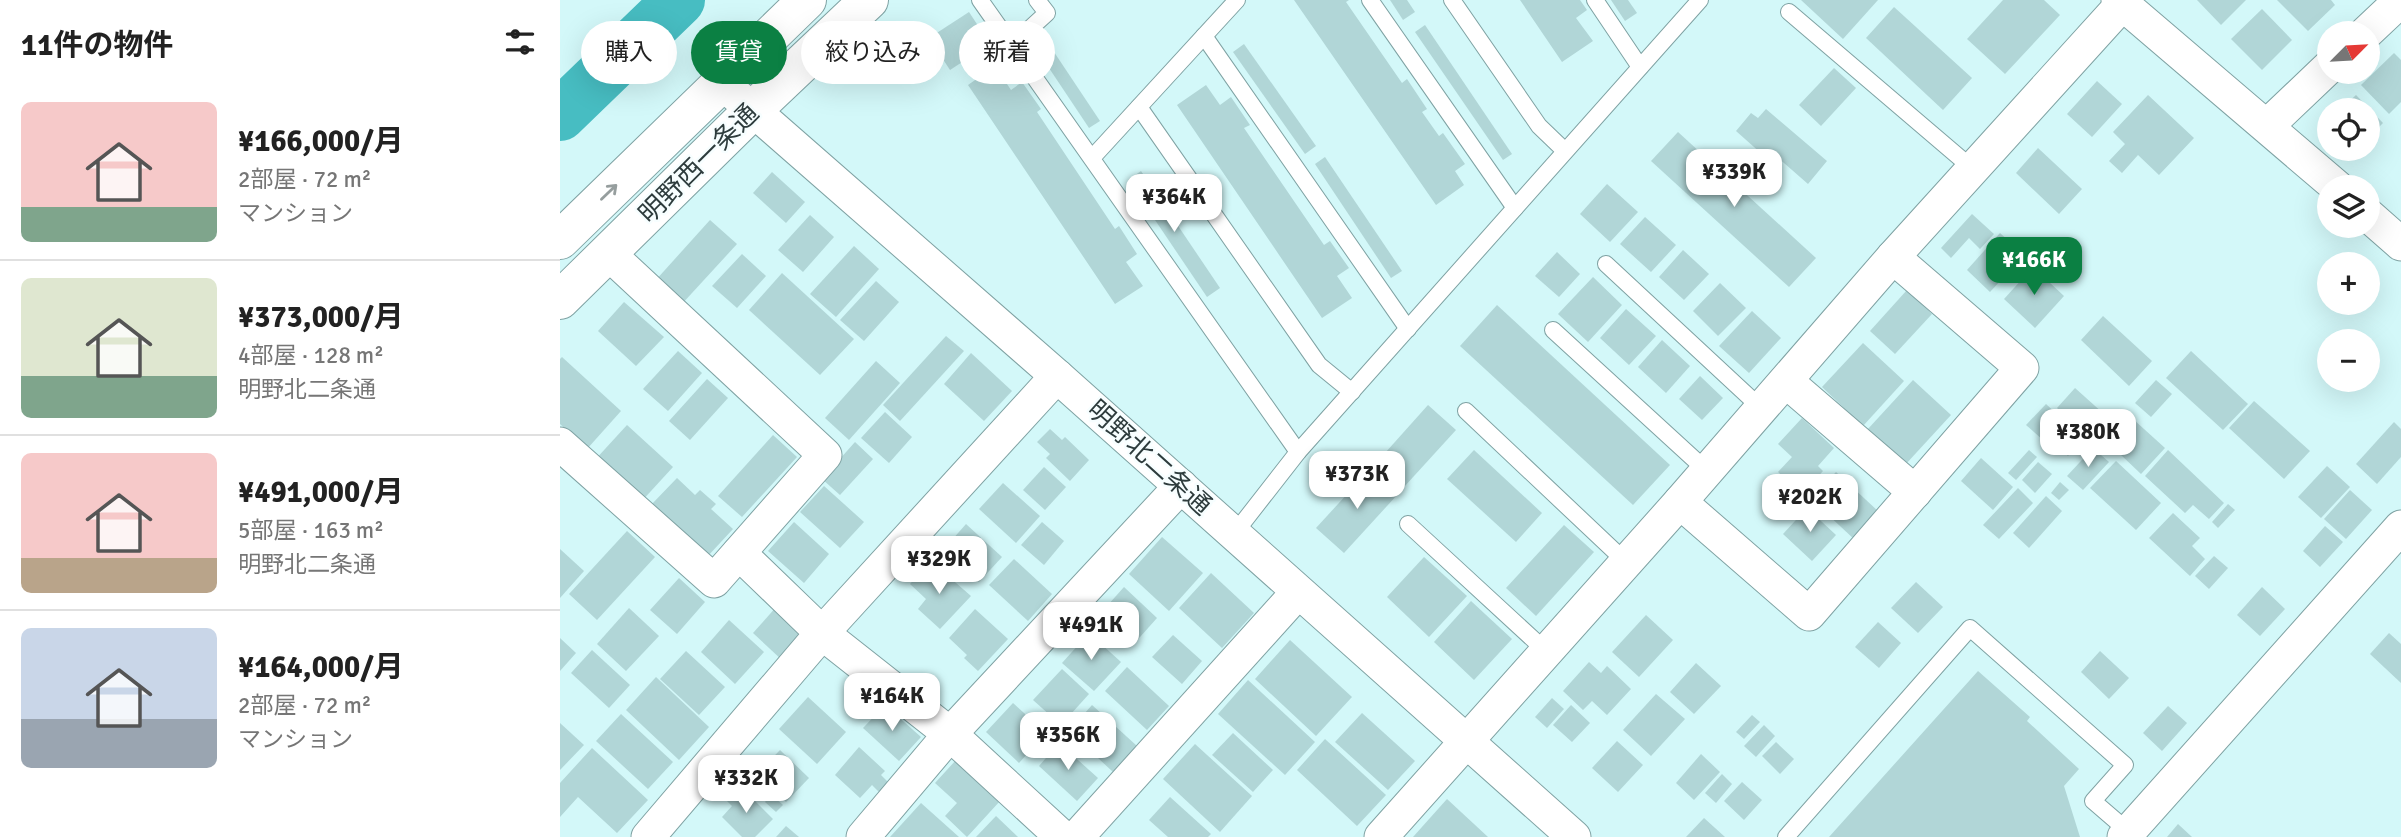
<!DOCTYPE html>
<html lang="ja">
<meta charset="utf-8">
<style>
body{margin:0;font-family:Signika,"Noto Sans JP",sans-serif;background:#f6f6f6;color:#222;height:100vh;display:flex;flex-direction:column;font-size:26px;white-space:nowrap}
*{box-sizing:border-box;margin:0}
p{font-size:23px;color:#767676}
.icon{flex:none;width:38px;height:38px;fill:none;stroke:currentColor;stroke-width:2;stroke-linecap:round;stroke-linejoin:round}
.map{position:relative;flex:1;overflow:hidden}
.side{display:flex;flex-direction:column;background:#fff;width:560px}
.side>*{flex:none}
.banner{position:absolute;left:21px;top:21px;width:665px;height:63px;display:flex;gap:14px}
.needle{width:46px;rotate:66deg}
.buttons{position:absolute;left:1757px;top:21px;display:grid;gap:14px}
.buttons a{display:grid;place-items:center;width:63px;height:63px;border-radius:50%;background:#fff;box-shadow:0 7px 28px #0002;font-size:35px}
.price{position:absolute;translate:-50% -60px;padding:0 16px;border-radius:14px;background:#fff;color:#222;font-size:23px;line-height:46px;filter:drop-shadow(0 2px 4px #0008)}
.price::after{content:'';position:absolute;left:50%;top:42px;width:21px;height:16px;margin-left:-10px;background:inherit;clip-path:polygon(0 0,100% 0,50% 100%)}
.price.current{background:#0b8043;color:#fff}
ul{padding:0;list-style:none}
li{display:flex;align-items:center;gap:21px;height:175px;padding:0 21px}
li+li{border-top:2px solid #e0e0e0}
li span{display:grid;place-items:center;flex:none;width:196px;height:140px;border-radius:10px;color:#555}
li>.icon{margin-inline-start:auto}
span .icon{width:84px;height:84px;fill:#fffc;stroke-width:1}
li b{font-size:30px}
h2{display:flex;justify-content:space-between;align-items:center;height:84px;padding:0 21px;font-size:30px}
.pill{padding:0 24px;border-radius:32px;background:#fff;box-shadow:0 7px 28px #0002;font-size:24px;line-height:63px}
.pill.current{background:#0b8043;color:#fff}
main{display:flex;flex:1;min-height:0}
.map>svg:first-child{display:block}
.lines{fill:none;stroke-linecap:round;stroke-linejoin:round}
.river{stroke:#47bdc2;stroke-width:52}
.building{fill:#b1d6d7}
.lane-casing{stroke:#7fa2a3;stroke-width:18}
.street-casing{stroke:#7fa2a3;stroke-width:35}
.secondary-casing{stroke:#7fa2a3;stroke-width:40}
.lane{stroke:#fff;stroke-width:16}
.street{stroke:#fff;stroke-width:33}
.secondary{stroke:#fff;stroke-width:38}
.oneway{stroke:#969e9e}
.labels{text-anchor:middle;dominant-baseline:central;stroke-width:5;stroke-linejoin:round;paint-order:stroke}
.street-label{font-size:26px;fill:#2e3c3d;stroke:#f7feff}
</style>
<main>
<section class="side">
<h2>11件の物件<svg class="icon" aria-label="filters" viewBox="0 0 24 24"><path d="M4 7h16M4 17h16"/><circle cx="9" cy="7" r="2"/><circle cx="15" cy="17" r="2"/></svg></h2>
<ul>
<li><span style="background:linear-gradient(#f6c9c9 75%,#7fa58c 0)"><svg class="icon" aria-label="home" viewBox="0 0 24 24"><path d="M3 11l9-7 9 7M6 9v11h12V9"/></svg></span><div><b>¥166,000/月</b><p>2部屋 · 72 m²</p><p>マンション</p></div></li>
<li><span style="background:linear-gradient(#dfe7d0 70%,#7fa58c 0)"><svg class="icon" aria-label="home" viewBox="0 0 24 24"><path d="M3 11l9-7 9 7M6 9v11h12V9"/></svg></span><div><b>¥373,000/月</b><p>4部屋 · 128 m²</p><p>明野北二条通</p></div></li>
<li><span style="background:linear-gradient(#f6c9c9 75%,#b9a48a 0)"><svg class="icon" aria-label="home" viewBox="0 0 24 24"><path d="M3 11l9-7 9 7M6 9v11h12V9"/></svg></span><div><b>¥491,000/月</b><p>5部屋 · 163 m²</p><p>明野北二条通</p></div></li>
<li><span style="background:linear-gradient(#c9d6e8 65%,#9aa5b1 0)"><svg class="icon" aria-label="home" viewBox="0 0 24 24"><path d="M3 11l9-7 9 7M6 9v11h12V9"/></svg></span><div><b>¥164,000/月</b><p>2部屋 · 72 m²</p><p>マンション</p></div></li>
</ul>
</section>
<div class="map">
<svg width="1841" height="837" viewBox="0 0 1841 837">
<rect width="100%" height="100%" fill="#d3f8f9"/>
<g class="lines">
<polyline class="river" points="0,115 119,0"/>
</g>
<g class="building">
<polygon points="734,0 789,0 786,2 842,83 847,79 867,109 862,112 879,136 883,133 905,164 895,171 904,185 876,205"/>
<polygon points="830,0 847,0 855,12 843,20"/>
<polygon points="960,0 1020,0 1027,10 1016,18 1033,41 1002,62"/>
<polygon points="1051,0 1068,0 1077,13 1065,21"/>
<polygon points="1241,0 1318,0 1283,39"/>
<polygon points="1443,0 1484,0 1500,15 1445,74 1407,39"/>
<polygon points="1637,0 1686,0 1661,25"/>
<polygon points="1717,0 1771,0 1775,5 1748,31"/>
<polygon points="1334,7 1412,78 1383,110 1306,38"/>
<polygon points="1702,9 1732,40 1702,70 1671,39"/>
<polygon points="409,12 430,44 390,70 369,38"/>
<polygon points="865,25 952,154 943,160 855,32"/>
<polygon points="482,34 540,121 529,128 471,41"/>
<polygon points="684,44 756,146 745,154 673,52"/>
<polygon points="1834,53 1841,60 1841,102 1829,114 1801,85"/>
<polygon points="435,66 451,90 462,82 481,109 477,112 555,229 559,226 577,254 566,262 583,286 555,304 408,85"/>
<polygon points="1274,68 1296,88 1261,126 1239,105"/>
<polygon points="1537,81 1562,104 1532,137 1507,114"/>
<polygon points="646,85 660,105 671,97 690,125 684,128 764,245 770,241 789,268 777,276 792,298 762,318 617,105"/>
<polygon points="1588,95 1634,138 1599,175 1578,155 1562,173 1549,161 1565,144 1553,132"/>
<polygon points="1796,95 1823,123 1808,138 1808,110 1780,110"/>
<polygon points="1206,109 1267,161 1248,184 1217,157 1212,163 1176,131 1191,113 1198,118"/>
<polygon points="1118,132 1256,258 1229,287 1091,161"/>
<polygon points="1478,148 1522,189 1499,214 1456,173"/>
<polygon points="765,157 842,271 831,278 755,164"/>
<polygon points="581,171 660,288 647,297 568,180"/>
<polygon points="212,172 245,202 226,223 193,193"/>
<polygon points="1047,184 1078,212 1050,242 1020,214"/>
<polygon points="1412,214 1434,234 1420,249 1409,238 1391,258 1381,248"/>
<polygon points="250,215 274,237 243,272 218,250"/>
<polygon points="1085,217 1116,245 1091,272 1060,244"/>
<polygon points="150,220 177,244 121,305 95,281"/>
<polygon points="1440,233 1464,255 1430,292 1407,270"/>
<polygon points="294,246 319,269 276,317 250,294"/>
<polygon points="1123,250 1149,274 1124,300 1099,277"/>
<polygon points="997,252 1020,274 999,297 975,276"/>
<polygon points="182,254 206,276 177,308 152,286"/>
<polygon points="1473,267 1504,296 1475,328 1444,299"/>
<polygon points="222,273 294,339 260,375 189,310"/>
<polygon points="1033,277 1062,305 1028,342 998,314"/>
<polygon points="316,281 339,302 304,341 280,320"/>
<polygon points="1160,283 1186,308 1158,336 1133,311"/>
<polygon points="1347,290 1372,314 1335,354 1310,331"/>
<polygon points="64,302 104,337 76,366 38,331"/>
<polygon points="937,305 1110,465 1073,505 900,346"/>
<polygon points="1066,309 1096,336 1069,365 1040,338"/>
<polygon points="1192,311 1221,338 1189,373 1159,346"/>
<polygon points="1543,316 1592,361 1569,386 1521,340"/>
<polygon points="386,336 404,351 340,421 323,405"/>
<polygon points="1102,340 1130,366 1106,393 1078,367"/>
<polygon points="1303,343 1344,381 1303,426 1262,387"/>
<polygon points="118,351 142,373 108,411 83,389"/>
<polygon points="1631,351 1688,404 1663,430 1606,378"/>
<polygon points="411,353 452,391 424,421 384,384"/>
<polygon points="2,357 61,411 27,449 0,424 0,359"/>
<polygon points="316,361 340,383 289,440 265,418"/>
<polygon points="1140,376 1163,398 1142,420 1119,399"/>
<polygon points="147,379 168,398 130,440 109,421"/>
<polygon points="1353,380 1391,415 1345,465 1307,430"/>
<polygon points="1596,380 1612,394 1591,417 1575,403"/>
<polygon points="1515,388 1544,414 1526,434 1497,408"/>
<polygon points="1694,401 1750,451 1724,479 1669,428"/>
<polygon points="1486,404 1512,428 1493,449 1466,425"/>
<polygon points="868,405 896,430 844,487 817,462"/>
<polygon points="1563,410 1605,448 1581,474 1540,435"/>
<polygon points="325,412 352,437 329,463 301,438"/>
<polygon points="1242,418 1274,448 1258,466 1263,471 1242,494 1218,472 1232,457 1218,444"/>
<polygon points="1834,422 1841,429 1841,457 1817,484 1796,464"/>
<polygon points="67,425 113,467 80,503 34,461"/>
<polygon points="490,429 502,440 505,437 529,460 510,481 486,458 490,454 477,442"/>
<polygon points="1514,431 1523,439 1508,456 1499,448"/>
<polygon points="213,435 237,457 182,517 158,496"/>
<polygon points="295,442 313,459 280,495 262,479"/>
<polygon points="1533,448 1549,462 1523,490 1507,476"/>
<polygon points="914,450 982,513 956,542 887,479"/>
<polygon points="1469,450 1477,457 1456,480 1448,473"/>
<polygon points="1608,450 1664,503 1649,519 1633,505 1625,513 1585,476"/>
<polygon points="1421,458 1453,487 1433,510 1401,481"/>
<polygon points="1556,461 1601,503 1576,530 1530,488"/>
<polygon points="1478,462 1492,474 1475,493 1462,480"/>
<polygon points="1767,466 1790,487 1761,518 1738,497"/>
<polygon points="484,467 506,487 485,510 463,490"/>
<polygon points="811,468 838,494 784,553 756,528"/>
<polygon points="1276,472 1319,512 1295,540 1251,499"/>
<polygon points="117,478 135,495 140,490 156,504 151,509 173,529 147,557 91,505"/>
<polygon points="1500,482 1509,490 1499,500 1491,493"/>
<polygon points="443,483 480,516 456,543 419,509"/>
<polygon points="264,486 304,522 280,548 240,512"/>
<polygon points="1458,488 1473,503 1439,539 1423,525"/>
<polygon points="1790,490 1812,510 1786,539 1764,519"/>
<polygon points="1486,496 1502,511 1469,548 1453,533"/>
<polygon points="1668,504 1675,510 1658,528 1652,522"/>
<polygon points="1247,508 1276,535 1252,561 1223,534"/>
<polygon points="1613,513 1640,538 1632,546 1645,559 1630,576 1589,538"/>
<polygon points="234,522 269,554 244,583 208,551"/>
<polygon points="482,522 504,541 484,565 461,545"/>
<polygon points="406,524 442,557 419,582 384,549"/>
<polygon points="1004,525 1034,552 976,616 946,588"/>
<polygon points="1765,526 1783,542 1760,567 1743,551"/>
<polygon points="67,531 95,557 37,620 9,594"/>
<polygon points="602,537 643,573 609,611 569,574"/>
<polygon points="0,549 24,571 0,598"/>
<polygon points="1654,556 1668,568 1649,589 1635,576"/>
<polygon points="864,557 907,596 869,637 827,597"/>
<polygon points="454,559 492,594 468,621 429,585"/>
<polygon points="367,565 383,580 388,576 411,596 380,629 358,609 366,599 350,584"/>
<polygon points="651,573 694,613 662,648 619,608"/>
<polygon points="119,578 145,602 117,634 90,610"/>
<polygon points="1356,582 1383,607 1358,633 1331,608"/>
<polygon points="564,587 597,618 572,646 539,615"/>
<polygon points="1702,587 1725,609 1700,636 1677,615"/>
<polygon points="911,601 952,639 914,680 874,642"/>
<polygon points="217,606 248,635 223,661 193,633"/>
<polygon points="69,608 99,636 66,671 37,644"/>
<polygon points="415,609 448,639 418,671 404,658 407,655 389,638"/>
<polygon points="1086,615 1113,640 1079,677 1052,652"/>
<polygon points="169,620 204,652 175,684 141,652"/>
<polygon points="1318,622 1341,643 1319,668 1295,647"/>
<polygon points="529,633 561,662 534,691 502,663"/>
<polygon points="1829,633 1841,644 1841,683 1810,654"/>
<polygon points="613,635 642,661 622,684 592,657"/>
<polygon points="0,638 16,653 0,671"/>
<polygon points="730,640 792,697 756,736 695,679"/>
<polygon points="32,650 70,685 49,708 11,673"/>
<polygon points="126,651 165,687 139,715 100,679"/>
<polygon points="1540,651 1569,678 1549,699 1521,672"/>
<polygon points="1029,662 1041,673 1047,666 1071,689 1047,715 1032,701 1023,710 1003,691"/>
<polygon points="1136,663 1161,686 1134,714 1110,692"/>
<polygon points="567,667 609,706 587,730 545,691"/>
<polygon points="502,669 529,694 501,725 473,700"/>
<polygon points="1418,671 1470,717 1467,721 1519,769 1504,786 1520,837 1269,837"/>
<polygon points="96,677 149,727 119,760 66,710"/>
<polygon points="688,680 755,742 725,775 658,714"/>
<polygon points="1096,694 1125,719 1091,756 1063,730"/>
<polygon points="248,697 286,732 257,764 219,729"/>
<polygon points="992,698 1004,709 987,728 975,717"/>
<polygon points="453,703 486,733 459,763 426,732"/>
<polygon points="325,705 361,737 339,761 303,728"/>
<polygon points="532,705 577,746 553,772 509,731"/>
<polygon points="1011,705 1030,723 1012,742 993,725"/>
<polygon points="1608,706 1627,723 1602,751 1583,733"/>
<polygon points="802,713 855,761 828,790 775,742"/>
<polygon points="61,714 113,762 88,789 36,741"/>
<polygon points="1192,715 1200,722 1184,739 1176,732"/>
<polygon points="0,723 24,745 0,770"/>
<polygon points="1204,725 1215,736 1196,757 1184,746"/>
<polygon points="673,733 713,770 693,792 652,755"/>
<polygon points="765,739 826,795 797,826 737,770"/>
<polygon points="1057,741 1083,765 1058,792 1032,768"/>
<polygon points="1216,742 1234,759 1220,774 1202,756"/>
<polygon points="499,743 538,778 517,801 479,766"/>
<polygon points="635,744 692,796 660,832 603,779"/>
<polygon points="299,747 325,771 321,775 328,782 319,792 312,785 300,798 275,775"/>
<polygon points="32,748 88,800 57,833 18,797 0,817 0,783"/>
<polygon points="220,750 249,778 226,802 197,774"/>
<polygon points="1141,754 1160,772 1134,800 1116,783"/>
<polygon points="396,760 440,801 407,837 385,816 397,803 375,783"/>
<polygon points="1162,774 1172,784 1156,803 1145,793"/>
<polygon points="1182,782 1202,800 1184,820 1164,801"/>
<polygon points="181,787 213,819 195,837 182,837 162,817 172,806 167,801"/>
<polygon points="211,794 223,805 216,812 205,802"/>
<polygon points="610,797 651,834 648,837 608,837 589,820"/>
<polygon points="887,799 928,837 853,837"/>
<polygon points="361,803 399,837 330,837"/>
<polygon points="436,816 458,837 416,837"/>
<polygon points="1144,818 1165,837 1126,837"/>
<polygon points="1618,824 1632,837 1607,837"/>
<polygon points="226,826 239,837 216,837"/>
</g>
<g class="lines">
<defs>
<g id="lane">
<polyline points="420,0 738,452"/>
<polyline points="810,0 955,208"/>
<polyline points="892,0 979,126 1005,151"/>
<polyline points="1035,0 1080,67"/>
<polyline points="1229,12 1413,169"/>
<polyline points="644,36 848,329"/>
<polyline points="452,45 487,13 477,0"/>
<polyline points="579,107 759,365 792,392"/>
<polyline points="532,158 677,0"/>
<polyline points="1046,264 1201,408"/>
<polyline points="993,330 1147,471"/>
<polyline points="906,411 1066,562"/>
<polyline points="848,524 987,652"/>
<polyline points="674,534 738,452 1140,0"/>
<polyline points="1226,837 1410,628 1565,765 1533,801 1569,832"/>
</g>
<g id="street">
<polyline points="1558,0 1777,187"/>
<polyline points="1806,33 1841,0"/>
<polyline points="161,82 497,376 1014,837"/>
<polyline points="1707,126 1769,67"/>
<polyline points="1808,215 1841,244"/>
<polyline points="1226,381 1355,492"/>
<polyline points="0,444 154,581 265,455 49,254"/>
<polyline points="1120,502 1249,614 1462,368 1333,257"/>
<polyline points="179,553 262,633 390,734 502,837"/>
<polyline points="88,837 262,633 497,376"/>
<polyline points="303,837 390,734 621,486"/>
<polyline points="517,837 738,592"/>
<polyline points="821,837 1120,502 1333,257 1566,0"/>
<polyline points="1564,837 1841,527"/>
</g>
<g id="secondary">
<polyline points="0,240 247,0"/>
<polyline points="0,300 194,109 309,0"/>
</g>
</defs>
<use href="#lane" class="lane-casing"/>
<use href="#street" class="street-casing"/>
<use href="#secondary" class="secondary-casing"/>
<use href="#lane" class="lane"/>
<use href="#street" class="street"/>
<use href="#secondary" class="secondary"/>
</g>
<defs><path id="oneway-shaft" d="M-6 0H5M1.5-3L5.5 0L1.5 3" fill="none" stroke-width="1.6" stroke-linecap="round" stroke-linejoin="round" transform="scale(1.75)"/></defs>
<use class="oneway" href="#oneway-shaft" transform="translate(49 192) rotate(-44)"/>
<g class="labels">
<g class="street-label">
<text transform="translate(139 164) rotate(-45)">明野西一条通</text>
<text transform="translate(589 458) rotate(42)">明野北二条通</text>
</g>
</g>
</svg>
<div class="buttons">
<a><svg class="needle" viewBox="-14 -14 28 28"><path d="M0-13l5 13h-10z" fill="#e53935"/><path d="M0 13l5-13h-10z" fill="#767676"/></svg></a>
<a><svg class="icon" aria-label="locate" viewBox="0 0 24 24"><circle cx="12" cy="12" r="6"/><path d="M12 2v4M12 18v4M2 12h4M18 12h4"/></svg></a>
<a><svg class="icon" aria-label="layers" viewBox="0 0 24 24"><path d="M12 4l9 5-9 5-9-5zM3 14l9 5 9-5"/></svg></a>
<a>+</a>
<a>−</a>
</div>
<b class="price" style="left:1174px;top:209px">¥339K</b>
<b class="price" style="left:614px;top:234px">¥364K</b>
<b class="price current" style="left:1474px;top:297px">¥166K</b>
<b class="price" style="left:1528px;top:469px">¥380K</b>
<b class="price" style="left:797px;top:511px">¥373K</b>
<b class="price" style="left:1250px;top:534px">¥202K</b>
<b class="price" style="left:379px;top:596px">¥329K</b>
<b class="price" style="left:531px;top:662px">¥491K</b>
<b class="price" style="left:332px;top:733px">¥164K</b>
<b class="price" style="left:508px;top:772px">¥356K</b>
<b class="price" style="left:186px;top:815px">¥332K</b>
<div class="banner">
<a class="pill">購入</a>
<a class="pill current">賃貸</a>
<a class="pill">絞り込み</a>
<a class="pill">新着</a>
</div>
</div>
</main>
